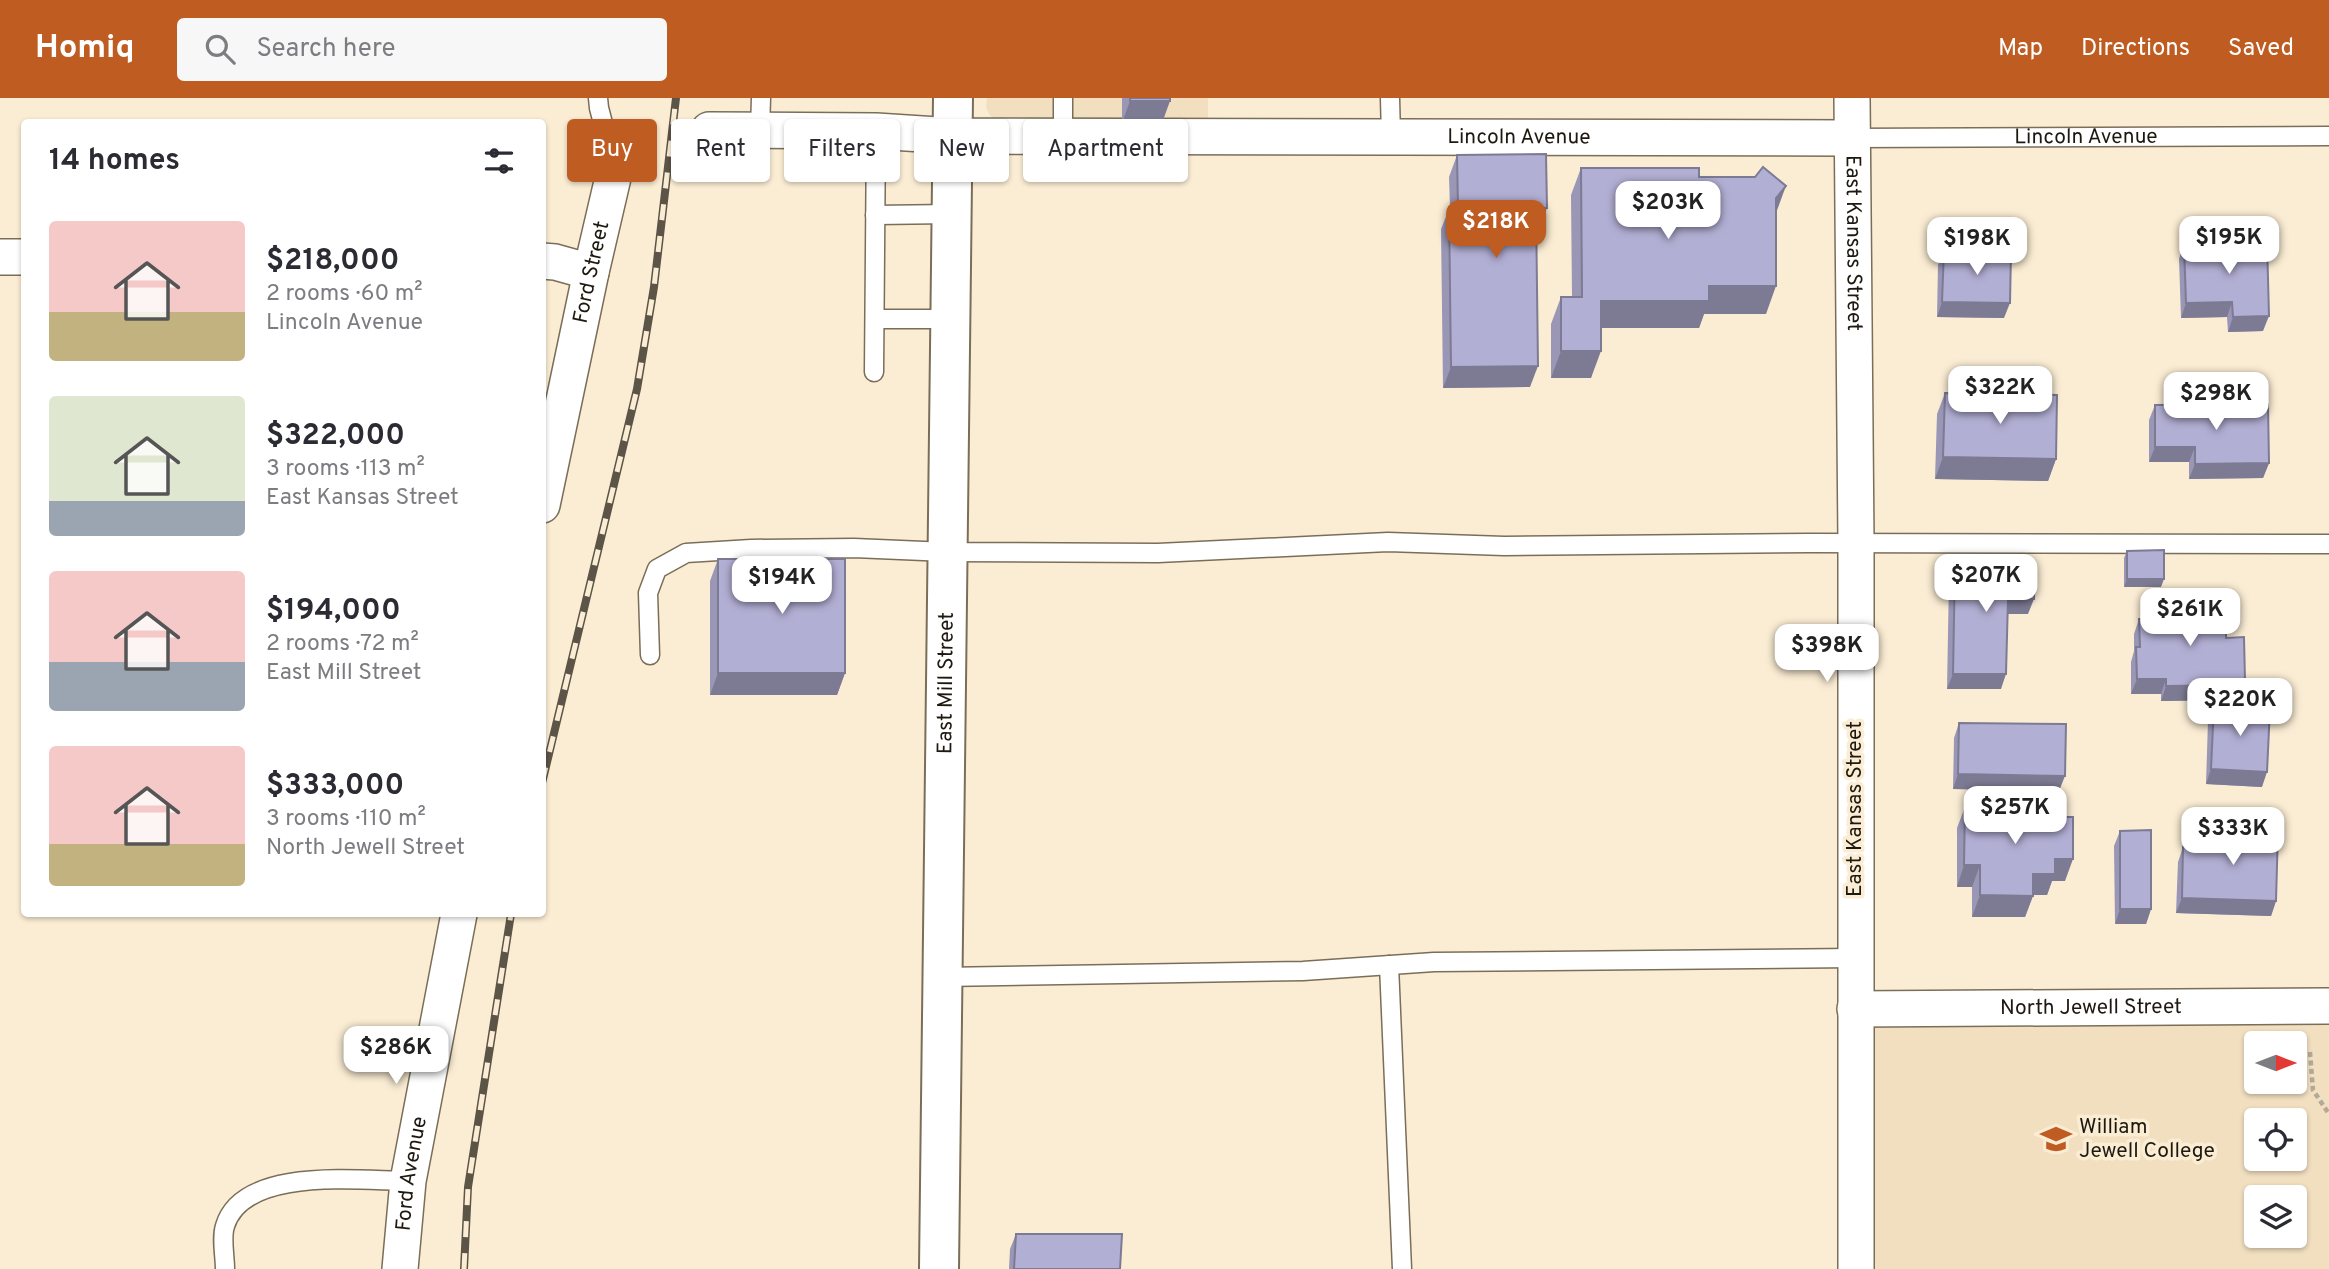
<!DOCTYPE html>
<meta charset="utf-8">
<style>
body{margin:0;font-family:Overpass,sans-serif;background:#f7f7f7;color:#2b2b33;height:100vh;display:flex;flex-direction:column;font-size:26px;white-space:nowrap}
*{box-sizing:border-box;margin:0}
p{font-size:23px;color:#7c7c81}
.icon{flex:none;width:38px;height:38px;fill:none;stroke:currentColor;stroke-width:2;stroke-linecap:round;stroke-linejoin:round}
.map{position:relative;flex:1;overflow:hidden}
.drawer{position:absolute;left:21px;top:21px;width:525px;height:798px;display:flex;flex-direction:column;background:#fff;border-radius:7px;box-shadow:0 2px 5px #0004}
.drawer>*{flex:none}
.guide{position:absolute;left:567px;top:21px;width:665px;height:63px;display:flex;gap:14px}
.needle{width:46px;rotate:90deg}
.buttons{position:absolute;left:2244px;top:933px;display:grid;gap:14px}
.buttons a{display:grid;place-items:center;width:63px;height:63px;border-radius:7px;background:#fff;box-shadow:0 2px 5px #0004;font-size:35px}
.price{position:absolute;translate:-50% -60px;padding:0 16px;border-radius:14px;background:#fff;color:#222;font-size:23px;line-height:46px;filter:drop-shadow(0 2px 4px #0008)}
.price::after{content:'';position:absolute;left:50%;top:42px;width:21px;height:16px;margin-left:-10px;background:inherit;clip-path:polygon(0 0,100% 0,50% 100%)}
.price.active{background:#bf5c22;color:#fff}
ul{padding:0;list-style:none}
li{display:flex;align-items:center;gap:21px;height:175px;padding:0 28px}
li span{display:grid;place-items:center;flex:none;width:196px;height:140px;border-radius:7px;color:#555}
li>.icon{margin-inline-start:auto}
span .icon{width:84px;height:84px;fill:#fffc;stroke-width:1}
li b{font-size:30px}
h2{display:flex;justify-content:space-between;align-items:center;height:84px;padding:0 28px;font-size:30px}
.chip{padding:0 24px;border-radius:7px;background:#fff;box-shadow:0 2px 5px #0004;font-size:24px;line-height:63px}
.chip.active{background:#bf5c22;color:#fff}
header{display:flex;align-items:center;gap:42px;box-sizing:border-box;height:98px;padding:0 35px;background:#bf5c22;color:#fff}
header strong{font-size:33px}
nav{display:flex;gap:38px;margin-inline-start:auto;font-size:24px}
.search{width:490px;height:63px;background:#f7f7f7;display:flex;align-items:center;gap:18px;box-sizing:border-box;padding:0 24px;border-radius:7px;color:#7c7c81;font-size:26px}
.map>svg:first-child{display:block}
.built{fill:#f1dfc0;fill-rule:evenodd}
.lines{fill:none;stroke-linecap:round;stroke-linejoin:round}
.lane-casing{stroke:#7a6e59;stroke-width:21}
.street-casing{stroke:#7a6e59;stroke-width:38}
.secondary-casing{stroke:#7a6e59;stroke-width:42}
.path{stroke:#b4a995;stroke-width:4.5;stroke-dasharray:5 3.5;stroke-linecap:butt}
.lane{stroke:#fff;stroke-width:18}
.street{stroke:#fff;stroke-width:35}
.secondary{stroke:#fff;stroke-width:38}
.rail-casing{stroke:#5c5447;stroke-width:8}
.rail{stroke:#fbedd4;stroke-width:5;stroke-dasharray:16;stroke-linecap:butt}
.wall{fill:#9996b6}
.shaded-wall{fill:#7d7a94}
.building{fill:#b2afd4;stroke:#7d7a94;stroke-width:2}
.labels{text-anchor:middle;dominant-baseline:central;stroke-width:7;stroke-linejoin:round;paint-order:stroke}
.street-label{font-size:21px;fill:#1e1910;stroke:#fbedd4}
.poi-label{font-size:21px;fill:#1e1910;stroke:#fbedd4;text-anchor:start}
</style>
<header>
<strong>Homiq</strong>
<div class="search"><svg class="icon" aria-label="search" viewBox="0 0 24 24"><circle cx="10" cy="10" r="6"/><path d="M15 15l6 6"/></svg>Search here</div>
<nav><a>Map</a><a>Directions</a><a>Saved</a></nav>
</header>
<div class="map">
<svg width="2329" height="1171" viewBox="0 0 2329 1171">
<rect width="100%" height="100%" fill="#fbedd4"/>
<g class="built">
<polygon points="987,0 1208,0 1208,28 1007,23 990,18 986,9"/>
<path d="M2329,904V1171H1856L1855,911ZM2256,945H2294V984H2256ZM2256,1022H2294V1060H2256ZM2256,1099H2294V1138H2256Z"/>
</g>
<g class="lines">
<defs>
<g id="lane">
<polyline points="598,0 599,10 615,71"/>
<polyline points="1390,0 1391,39"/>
<polyline points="760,32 761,0"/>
<polyline points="1063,38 1063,0"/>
<path id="s1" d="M1852,40L2329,38"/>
<polyline points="875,117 951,116"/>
<polyline points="875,221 950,221"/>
<polyline points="874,274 876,33"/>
<polyline points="650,557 648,495 657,471 686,455 751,451 854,450 947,454 1158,455 1388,444 1504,448 1809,445 2329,446"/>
<polyline points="1389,867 1402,1171"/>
<polyline points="942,879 1303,873 1434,864 1855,860"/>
<path d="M225,1171C225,1158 221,1140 225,1128C243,1068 360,1083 408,1083"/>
</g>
<g id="street">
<path id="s2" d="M1852,0L1856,445V1171"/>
<path id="s3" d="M709,32L876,33L953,38L1852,40"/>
<polyline points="0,159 24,159"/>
<polyline points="542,163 555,164 591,174"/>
<path id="s4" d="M542,407L591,174L615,71"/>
<path id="s5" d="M1855,911L2329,908"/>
<path id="s6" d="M400,1171L408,1083L459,816"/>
</g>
<g id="secondary">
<path id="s7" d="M939,1171L953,0"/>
</g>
</defs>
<use href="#lane" class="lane-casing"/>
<use href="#street" class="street-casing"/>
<use href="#secondary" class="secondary-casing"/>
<polyline class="path" points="2310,954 2313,992 2329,1016"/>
<use href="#lane" class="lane"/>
<use href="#street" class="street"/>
<use href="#secondary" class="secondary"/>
<defs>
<g id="rail">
<polyline points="542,685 637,291 654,189 676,0"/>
<polyline points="464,1171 468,1089 511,816"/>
</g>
</defs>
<use href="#rail" class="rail-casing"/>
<use href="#rail" class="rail"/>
</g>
<g class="wall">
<polygon points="1122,0 1170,0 1162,25 1122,25"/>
<polygon points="1457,57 1539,132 1536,132 1530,289 1443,290 1441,131 1450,109 1449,79"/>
<polygon points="1581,70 1699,79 1776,115 1766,216 1704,216 1699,230 1601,230 1591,280 1551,280 1551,226 1561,199 1572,199 1571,97"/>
<polygon points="2184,146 2263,233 2228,234 2227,219 2181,220 2179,161"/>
<polygon points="1944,152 2004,220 1937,219 1938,167"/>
<polygon points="1945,295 2056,361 2048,383 1935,381 1937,316"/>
<polygon points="2155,307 2269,365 2263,380 2189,381 2189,364 2149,364 2149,322"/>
<polygon points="2127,453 2161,489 2124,489 2124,460"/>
<polygon points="718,461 845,575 837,597 710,597 710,483"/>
<polygon points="1955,465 2028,516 2007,516 2001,591 1947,591 1949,480"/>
<polygon points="2206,509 2215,514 2226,540 2240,598 2230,598 2228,602 2161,603 2161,596 2131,596 2131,564 2134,553 2134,536 2139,521 2158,521 2162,512"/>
<polygon points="2214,607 2262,689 2206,686 2208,623"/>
<polygon points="1959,625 2059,693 1953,691 1954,640"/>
<polygon points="1965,709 2053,719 2065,783 2052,783 2047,797 2033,797 2025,819 1972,819 1972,789 1957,789 1957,730"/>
<polygon points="2214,730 2276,803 2271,818 2176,815 2178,764 2183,749 2208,750 2209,745"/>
<polygon points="2120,733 2151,811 2146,826 2115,826 2114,748"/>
<polygon points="1016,1136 1120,1171 1009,1171 1010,1151"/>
</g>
<g class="shaded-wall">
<polygon points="1130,3 1170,3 1162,25 1122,25"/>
<polygon points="1786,88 1776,115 1776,100"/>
<polygon points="1536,110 1547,110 1539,132 1528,132"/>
<polygon points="1709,188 1776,188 1766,216 1704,216 1699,230 1591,230 1601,203"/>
<polygon points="1942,204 2010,205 2004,220 1937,219"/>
<polygon points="2232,204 2227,219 2181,220 2186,205"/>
<polygon points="2269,218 2263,233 2228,234 2233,219"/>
<polygon points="1561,253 1601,253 1591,280 1551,280"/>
<polygon points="1538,268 1530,289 1443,290 1451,269"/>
<polygon points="2155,349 2195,349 2189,364 2149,364"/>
<polygon points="1943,359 2056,361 2048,383 1935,381"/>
<polygon points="2269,365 2263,380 2189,381 2195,366"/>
<polygon points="2127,481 2164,481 2161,489 2124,489"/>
<polygon points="2008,501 2034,501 2028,516 2002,516"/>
<polygon points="718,575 845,575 837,597 710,597"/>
<polygon points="1953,576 2006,576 2001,591 1947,591"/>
<polygon points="2137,581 2166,581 2161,596 2131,596"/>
<polygon points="2234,583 2245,583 2240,598 2230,598 2228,602 2161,603 2166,588"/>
<polygon points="2211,671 2267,674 2262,689 2206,686"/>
<polygon points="1958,676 2065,678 2059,693 1953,691"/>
<polygon points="2055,761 2073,761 2065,783 2052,783 2047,797 2025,797 2033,776"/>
<polygon points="1964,767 1980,767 1972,789 1957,789"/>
<polygon points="1980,797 2033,798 2025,819 1972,819"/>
<polygon points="2182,800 2276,803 2271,818 2176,815"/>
<polygon points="2120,811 2151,811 2146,826 2115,826"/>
</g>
<g class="building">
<rect x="1130" y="0" width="40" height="3"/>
<polygon points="1546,56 1547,110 1536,110 1538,268 1451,269 1449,109 1458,109 1457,57"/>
<polygon points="1763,69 1786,88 1776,100 1776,188 1709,188 1709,203 1601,203 1601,253 1561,253 1561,199 1582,199 1581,70 1699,70 1699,79 1755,79"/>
<polygon points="2267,143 2269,218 2233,219 2232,204 2186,205 2184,146"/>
<polygon points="1944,152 2011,154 2010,205 1942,204"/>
<polygon points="1945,295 2057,297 2056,361 1943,359"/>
<polygon points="2268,306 2269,365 2195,366 2195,349 2155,349 2155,307"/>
<polygon points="2164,452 2164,481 2127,481 2127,453"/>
<rect x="718" y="461" width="127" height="114"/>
<polygon points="1955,465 2035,467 2034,501 2008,501 2006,576 1953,576"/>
<polygon points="2196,502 2201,503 2206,509 2215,509 2215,514 2226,514 2226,540 2244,539 2245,583 2234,583 2234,587 2166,588 2166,581 2137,581 2136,549 2140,549 2139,521 2162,521 2162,512 2179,511"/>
<polygon points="2214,607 2270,610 2267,674 2211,671"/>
<polygon points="1959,625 2066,626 2065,678 1958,676"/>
<polygon points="1965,709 2053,709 2053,719 2073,719 2073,761 2055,761 2055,776 2033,776 2033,798 1980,797 1980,767 1964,767"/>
<polygon points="2214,730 2278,732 2276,803 2182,800 2183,749 2213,750"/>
<polygon points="2151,732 2151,811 2120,811 2120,733"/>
<polygon points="1016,1136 1122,1136 1120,1171 1014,1171"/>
</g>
<defs>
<symbol id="university-bare" viewBox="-9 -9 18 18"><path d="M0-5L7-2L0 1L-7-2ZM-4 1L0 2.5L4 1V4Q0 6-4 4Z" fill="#bf5c22" stroke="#fbedd4" stroke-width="2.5" paint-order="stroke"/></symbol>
</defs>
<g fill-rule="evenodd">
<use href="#university-bare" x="2034" y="1019" width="44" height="44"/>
</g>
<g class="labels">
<g class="street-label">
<text stroke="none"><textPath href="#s3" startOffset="810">Lincoln Avenue</textPath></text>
<text stroke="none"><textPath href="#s1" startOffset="234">Lincoln Avenue</textPath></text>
<text stroke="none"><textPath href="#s2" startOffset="145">East Kansas Street</textPath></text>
<text stroke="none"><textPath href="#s4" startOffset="238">Ford Street</textPath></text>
<text stroke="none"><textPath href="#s7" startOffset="586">East Mill Street</textPath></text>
<text transform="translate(1855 711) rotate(-90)">East Kansas Street</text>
<text stroke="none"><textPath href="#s5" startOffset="236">North Jewell Street</textPath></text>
<text stroke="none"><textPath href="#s6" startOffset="96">Ford Avenue</textPath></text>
</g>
<g class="poi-label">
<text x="2079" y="1029">William<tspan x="2079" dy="24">Jewell College</tspan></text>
</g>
</g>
</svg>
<div class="buttons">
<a><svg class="needle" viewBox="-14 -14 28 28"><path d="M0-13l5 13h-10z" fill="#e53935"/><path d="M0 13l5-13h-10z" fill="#7c7c81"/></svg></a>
<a><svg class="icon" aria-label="locate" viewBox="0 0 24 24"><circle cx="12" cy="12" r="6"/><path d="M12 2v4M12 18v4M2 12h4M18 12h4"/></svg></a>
<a><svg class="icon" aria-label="layers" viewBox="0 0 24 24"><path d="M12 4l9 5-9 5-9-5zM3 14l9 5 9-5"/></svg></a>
</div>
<b class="price" style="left:1668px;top:143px">$203K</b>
<b class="price active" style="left:1496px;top:162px">$218K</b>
<b class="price" style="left:2229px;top:178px">$195K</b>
<b class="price" style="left:1977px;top:179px">$198K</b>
<b class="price" style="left:2000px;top:328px">$322K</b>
<b class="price" style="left:2216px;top:334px">$298K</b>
<b class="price" style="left:1986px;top:516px">$207K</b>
<b class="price" style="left:782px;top:518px">$194K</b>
<b class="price" style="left:2190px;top:550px">$261K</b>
<b class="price" style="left:1827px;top:586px">$398K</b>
<b class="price" style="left:2240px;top:640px">$220K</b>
<b class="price" style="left:2015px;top:748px">$257K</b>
<b class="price" style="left:2233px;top:769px">$333K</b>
<b class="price" style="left:396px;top:988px">$286K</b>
<div class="guide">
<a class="chip active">Buy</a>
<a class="chip">Rent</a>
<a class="chip">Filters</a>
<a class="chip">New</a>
<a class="chip">Apartment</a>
</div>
<section class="drawer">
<h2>14 homes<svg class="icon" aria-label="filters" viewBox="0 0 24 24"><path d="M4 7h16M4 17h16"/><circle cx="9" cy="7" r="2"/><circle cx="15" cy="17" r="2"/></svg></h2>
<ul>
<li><span style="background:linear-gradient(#f6c9c9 65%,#c2b280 0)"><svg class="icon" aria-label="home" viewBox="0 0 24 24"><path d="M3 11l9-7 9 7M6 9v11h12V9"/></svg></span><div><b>$218,000</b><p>2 rooms · 60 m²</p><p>Lincoln Avenue</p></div></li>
<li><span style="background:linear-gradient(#dfe7d0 75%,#9aa5b1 0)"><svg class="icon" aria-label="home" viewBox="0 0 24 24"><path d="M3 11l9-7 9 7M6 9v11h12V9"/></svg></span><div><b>$322,000</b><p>3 rooms · 113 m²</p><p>East Kansas Street</p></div></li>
<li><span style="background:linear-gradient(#f6c9c9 65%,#9aa5b1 0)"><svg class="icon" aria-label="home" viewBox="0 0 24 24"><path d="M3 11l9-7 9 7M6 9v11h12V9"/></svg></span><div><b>$194,000</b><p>2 rooms · 72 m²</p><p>East Mill Street</p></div></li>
<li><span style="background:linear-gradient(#f6c9c9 70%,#c2b280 0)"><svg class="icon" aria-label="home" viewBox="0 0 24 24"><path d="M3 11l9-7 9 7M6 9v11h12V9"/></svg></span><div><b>$333,000</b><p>3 rooms · 110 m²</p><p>North Jewell Street</p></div></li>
</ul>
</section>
</div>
